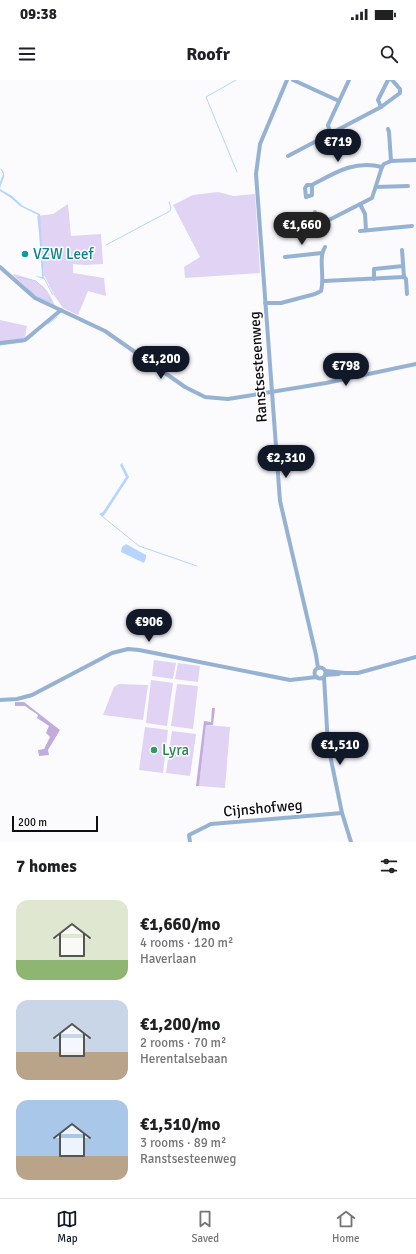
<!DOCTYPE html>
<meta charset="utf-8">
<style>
body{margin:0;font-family:Signika,sans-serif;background:#f2f2f2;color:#202124;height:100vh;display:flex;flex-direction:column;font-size:15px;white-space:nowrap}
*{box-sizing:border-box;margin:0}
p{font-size:13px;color:#757577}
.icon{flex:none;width:22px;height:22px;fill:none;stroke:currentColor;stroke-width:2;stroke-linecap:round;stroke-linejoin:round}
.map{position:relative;height:762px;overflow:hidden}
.side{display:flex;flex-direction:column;background:#fff;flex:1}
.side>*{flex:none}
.scale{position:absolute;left:12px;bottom:10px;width:86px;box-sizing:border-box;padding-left:4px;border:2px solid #0f0d12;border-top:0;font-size:11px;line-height:14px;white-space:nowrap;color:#0f0d12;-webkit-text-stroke:3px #fff;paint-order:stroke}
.price{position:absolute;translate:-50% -34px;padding:0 9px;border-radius:14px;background:#111827;color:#fff;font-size:13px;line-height:26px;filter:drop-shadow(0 1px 2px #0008)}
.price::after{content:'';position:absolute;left:50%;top:24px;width:12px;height:9px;margin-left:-6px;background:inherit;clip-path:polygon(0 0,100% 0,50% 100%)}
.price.selected{background:#222;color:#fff}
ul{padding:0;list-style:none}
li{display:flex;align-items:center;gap:12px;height:100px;padding:0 16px}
li span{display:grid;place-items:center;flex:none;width:112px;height:80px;border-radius:12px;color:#555}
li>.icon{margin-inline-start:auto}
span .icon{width:48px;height:48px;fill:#fffc;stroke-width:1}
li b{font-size:17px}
h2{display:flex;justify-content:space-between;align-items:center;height:48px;padding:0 16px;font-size:17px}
.status{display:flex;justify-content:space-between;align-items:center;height:28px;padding:0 20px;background:#fff;direction:ltr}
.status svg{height:11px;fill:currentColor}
header{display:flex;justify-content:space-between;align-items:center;height:52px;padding:0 16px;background:#fff;font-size:18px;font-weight:700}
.tab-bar{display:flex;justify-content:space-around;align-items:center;height:56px;border-top:1px solid #e0e0e0;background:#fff;font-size:11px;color:#757577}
.tab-bar a{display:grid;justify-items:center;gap:2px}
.tab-bar .selected{color:#111827}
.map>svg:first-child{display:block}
.green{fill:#e1d3f4}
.forest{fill:#c1addb}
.water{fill:#b5d5ff}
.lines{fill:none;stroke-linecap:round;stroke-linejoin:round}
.stream{stroke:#b5d5ff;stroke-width:1}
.minor{stroke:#96b2d3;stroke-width:4}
.culture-dot{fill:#0f9aa8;stroke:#fff;stroke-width:1.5}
.leisure-dot{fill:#2e9e5b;stroke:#fff;stroke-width:1.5}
.labels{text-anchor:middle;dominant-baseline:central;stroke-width:3;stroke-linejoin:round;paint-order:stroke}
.culture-label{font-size:15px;fill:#0d838f;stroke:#fff;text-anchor:start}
.street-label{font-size:15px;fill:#0f0d12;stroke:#fff}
.leisure-label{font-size:15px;fill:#27864d;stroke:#fff;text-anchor:start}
</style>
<div class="status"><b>09:38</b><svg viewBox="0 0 49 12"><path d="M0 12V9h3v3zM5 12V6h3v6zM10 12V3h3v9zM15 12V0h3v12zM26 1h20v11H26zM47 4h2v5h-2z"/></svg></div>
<header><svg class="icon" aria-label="menu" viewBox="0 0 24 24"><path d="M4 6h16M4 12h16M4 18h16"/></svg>Roofr<svg class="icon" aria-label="search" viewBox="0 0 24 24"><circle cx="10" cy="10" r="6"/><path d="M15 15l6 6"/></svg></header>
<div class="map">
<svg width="416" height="762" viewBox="0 0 416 762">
<rect width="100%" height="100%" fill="#fbfafd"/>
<g class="green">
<polygon points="218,112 234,116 255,114 260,193 185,198 184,187 200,177 173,125 193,115"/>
<polygon points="68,124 71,156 101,154 103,184 85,185 73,184 73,193 104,198 106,216 88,211 78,235 63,228 54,215 44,195 37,136 53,134"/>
<path d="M14,194C38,201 45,202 55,226L33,214L13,195Z"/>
<polygon points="0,240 27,246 25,258 0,262"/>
<polygon points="154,580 176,583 173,599 152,596"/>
<polygon points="178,583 200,586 198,602 175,599"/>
<polygon points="151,600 173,603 167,646 146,643"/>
<polygon points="119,604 148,605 143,640 103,635 114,607"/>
<polygon points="177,604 198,606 193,649 171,646"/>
<polygon points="206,645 230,647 225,708 199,706"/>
<polygon points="145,647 168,650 163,693 139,690"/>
<polygon points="172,651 196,654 190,696 166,693"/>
</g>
<g class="forest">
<polygon points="15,622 24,622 60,650 48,670 49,675 39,676 38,670 44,669 50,657 46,653 49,646 37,638 38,635 25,626 15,626"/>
<polygon points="212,628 215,628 213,645 206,645 199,706 196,706 204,641 211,642"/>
</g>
<g class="water">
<path d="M0,88C9,94 1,101 0,109L12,116L23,126L40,134L44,198L43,199L35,196L42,197L38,135L20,126L11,118L0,111V102L3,94Z"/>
<polygon points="122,383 129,397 103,437 99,434 103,432 126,397 120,385"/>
<polygon points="126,464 146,475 146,478 144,483 121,472 122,467"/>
</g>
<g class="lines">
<g class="stream">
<polyline points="236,0 206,17 237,92"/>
<polyline points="106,165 170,131 171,128 169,122"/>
<polyline points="44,198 53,215"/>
<polyline points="17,199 19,197 36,201 45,210"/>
<polyline points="24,206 34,214"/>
<polyline points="36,216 50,222"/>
<polyline points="49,217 51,222"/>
<polyline points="48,244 57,237"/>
<polyline points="28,260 36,253"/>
<polyline points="0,265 23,262"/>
<polyline points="103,437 139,466 197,486"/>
</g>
<g class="minor">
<polyline points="287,0 260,64 256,94 280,421 316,575 318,588"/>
<polyline points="293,0 339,21"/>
<polyline points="381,27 378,20 388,0"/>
<polyline points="388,49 389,52 391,81"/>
<polyline points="330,53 328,45 349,0"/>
<polyline points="288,76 381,27 400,13 400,9 392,0"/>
<path d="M312,105V115L306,117L305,108L307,105H312C336,92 355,80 382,87"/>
<polyline points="376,107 408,106"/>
<polyline points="360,124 365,134 366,150"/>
<polyline points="315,132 316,150"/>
<polyline points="316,143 325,142 372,118 382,87 384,84 391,81 416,80"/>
<polyline points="360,151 412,146"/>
<polyline points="402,170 404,197 406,199 407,214"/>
<polyline points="285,177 322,173"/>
<polyline points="0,187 35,218 105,251 185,307 205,317 228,319 326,303 416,284"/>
<polyline points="374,199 374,189 403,186"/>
<polyline points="324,201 404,197"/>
<path d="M265,223H281L315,214L321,211C325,197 318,178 325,167"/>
<polyline points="0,263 25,260 61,230"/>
<circle cx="320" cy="593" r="5.5"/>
<polyline points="326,591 345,593 358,593 416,577"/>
<polyline points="325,595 339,594"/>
<polyline points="324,597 328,665 342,733 351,762"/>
<polyline points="0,620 17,619 32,615 112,573 128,569 139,570 290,600 317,597"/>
<polyline points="190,762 189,755 211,744 342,733"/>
</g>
</g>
<circle class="culture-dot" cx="25" cy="174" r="4"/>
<circle class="leisure-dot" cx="154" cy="670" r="4"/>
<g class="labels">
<g class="culture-label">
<text x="33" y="174">VZW Leef</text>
</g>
<g class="street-label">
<text transform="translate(258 287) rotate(-94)">Ranstsesteenweg</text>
<text transform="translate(263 728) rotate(-5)">Cijnshofweg</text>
</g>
<g class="leisure-label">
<text x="162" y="670">Lyra</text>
</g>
</g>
</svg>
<div class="scale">200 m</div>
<b class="price" style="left:338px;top:83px">€719</b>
<b class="price selected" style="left:302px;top:166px">€1,660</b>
<b class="price" style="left:161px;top:300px">€1,200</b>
<b class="price" style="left:346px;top:307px">€798</b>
<b class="price" style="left:286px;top:399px">€2,310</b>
<b class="price" style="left:149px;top:563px">€906</b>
<b class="price" style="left:340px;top:686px">€1,510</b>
</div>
<section class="side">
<h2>7 homes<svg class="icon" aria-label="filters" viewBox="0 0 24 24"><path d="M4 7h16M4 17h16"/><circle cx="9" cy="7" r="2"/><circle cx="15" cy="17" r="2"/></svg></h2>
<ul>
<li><span style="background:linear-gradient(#dfe7d0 75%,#8fb573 0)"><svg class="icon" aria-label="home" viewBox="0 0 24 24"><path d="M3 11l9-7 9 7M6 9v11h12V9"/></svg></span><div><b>€1,660/mo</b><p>4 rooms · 120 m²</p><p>Haverlaan</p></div></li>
<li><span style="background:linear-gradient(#c9d6e8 65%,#b9a48a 0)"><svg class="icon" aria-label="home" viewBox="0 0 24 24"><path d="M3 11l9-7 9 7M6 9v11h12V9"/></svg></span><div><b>€1,200/mo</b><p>2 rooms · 70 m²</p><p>Herentalsebaan</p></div></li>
<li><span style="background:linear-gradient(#a9c7e8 70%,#b9a48a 0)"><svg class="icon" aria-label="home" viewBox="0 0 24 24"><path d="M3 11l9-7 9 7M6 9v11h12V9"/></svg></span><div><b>€1,510/mo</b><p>3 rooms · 89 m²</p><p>Ranstsesteenweg</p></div></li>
</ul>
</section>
<nav class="tab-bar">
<a class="selected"><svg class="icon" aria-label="map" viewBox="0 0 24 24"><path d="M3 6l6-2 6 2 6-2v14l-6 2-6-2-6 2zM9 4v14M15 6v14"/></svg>Map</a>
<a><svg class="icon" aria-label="saved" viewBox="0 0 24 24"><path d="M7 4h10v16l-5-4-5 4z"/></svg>Saved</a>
<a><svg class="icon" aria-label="home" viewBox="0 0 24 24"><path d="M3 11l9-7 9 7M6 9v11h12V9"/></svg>Home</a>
</nav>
